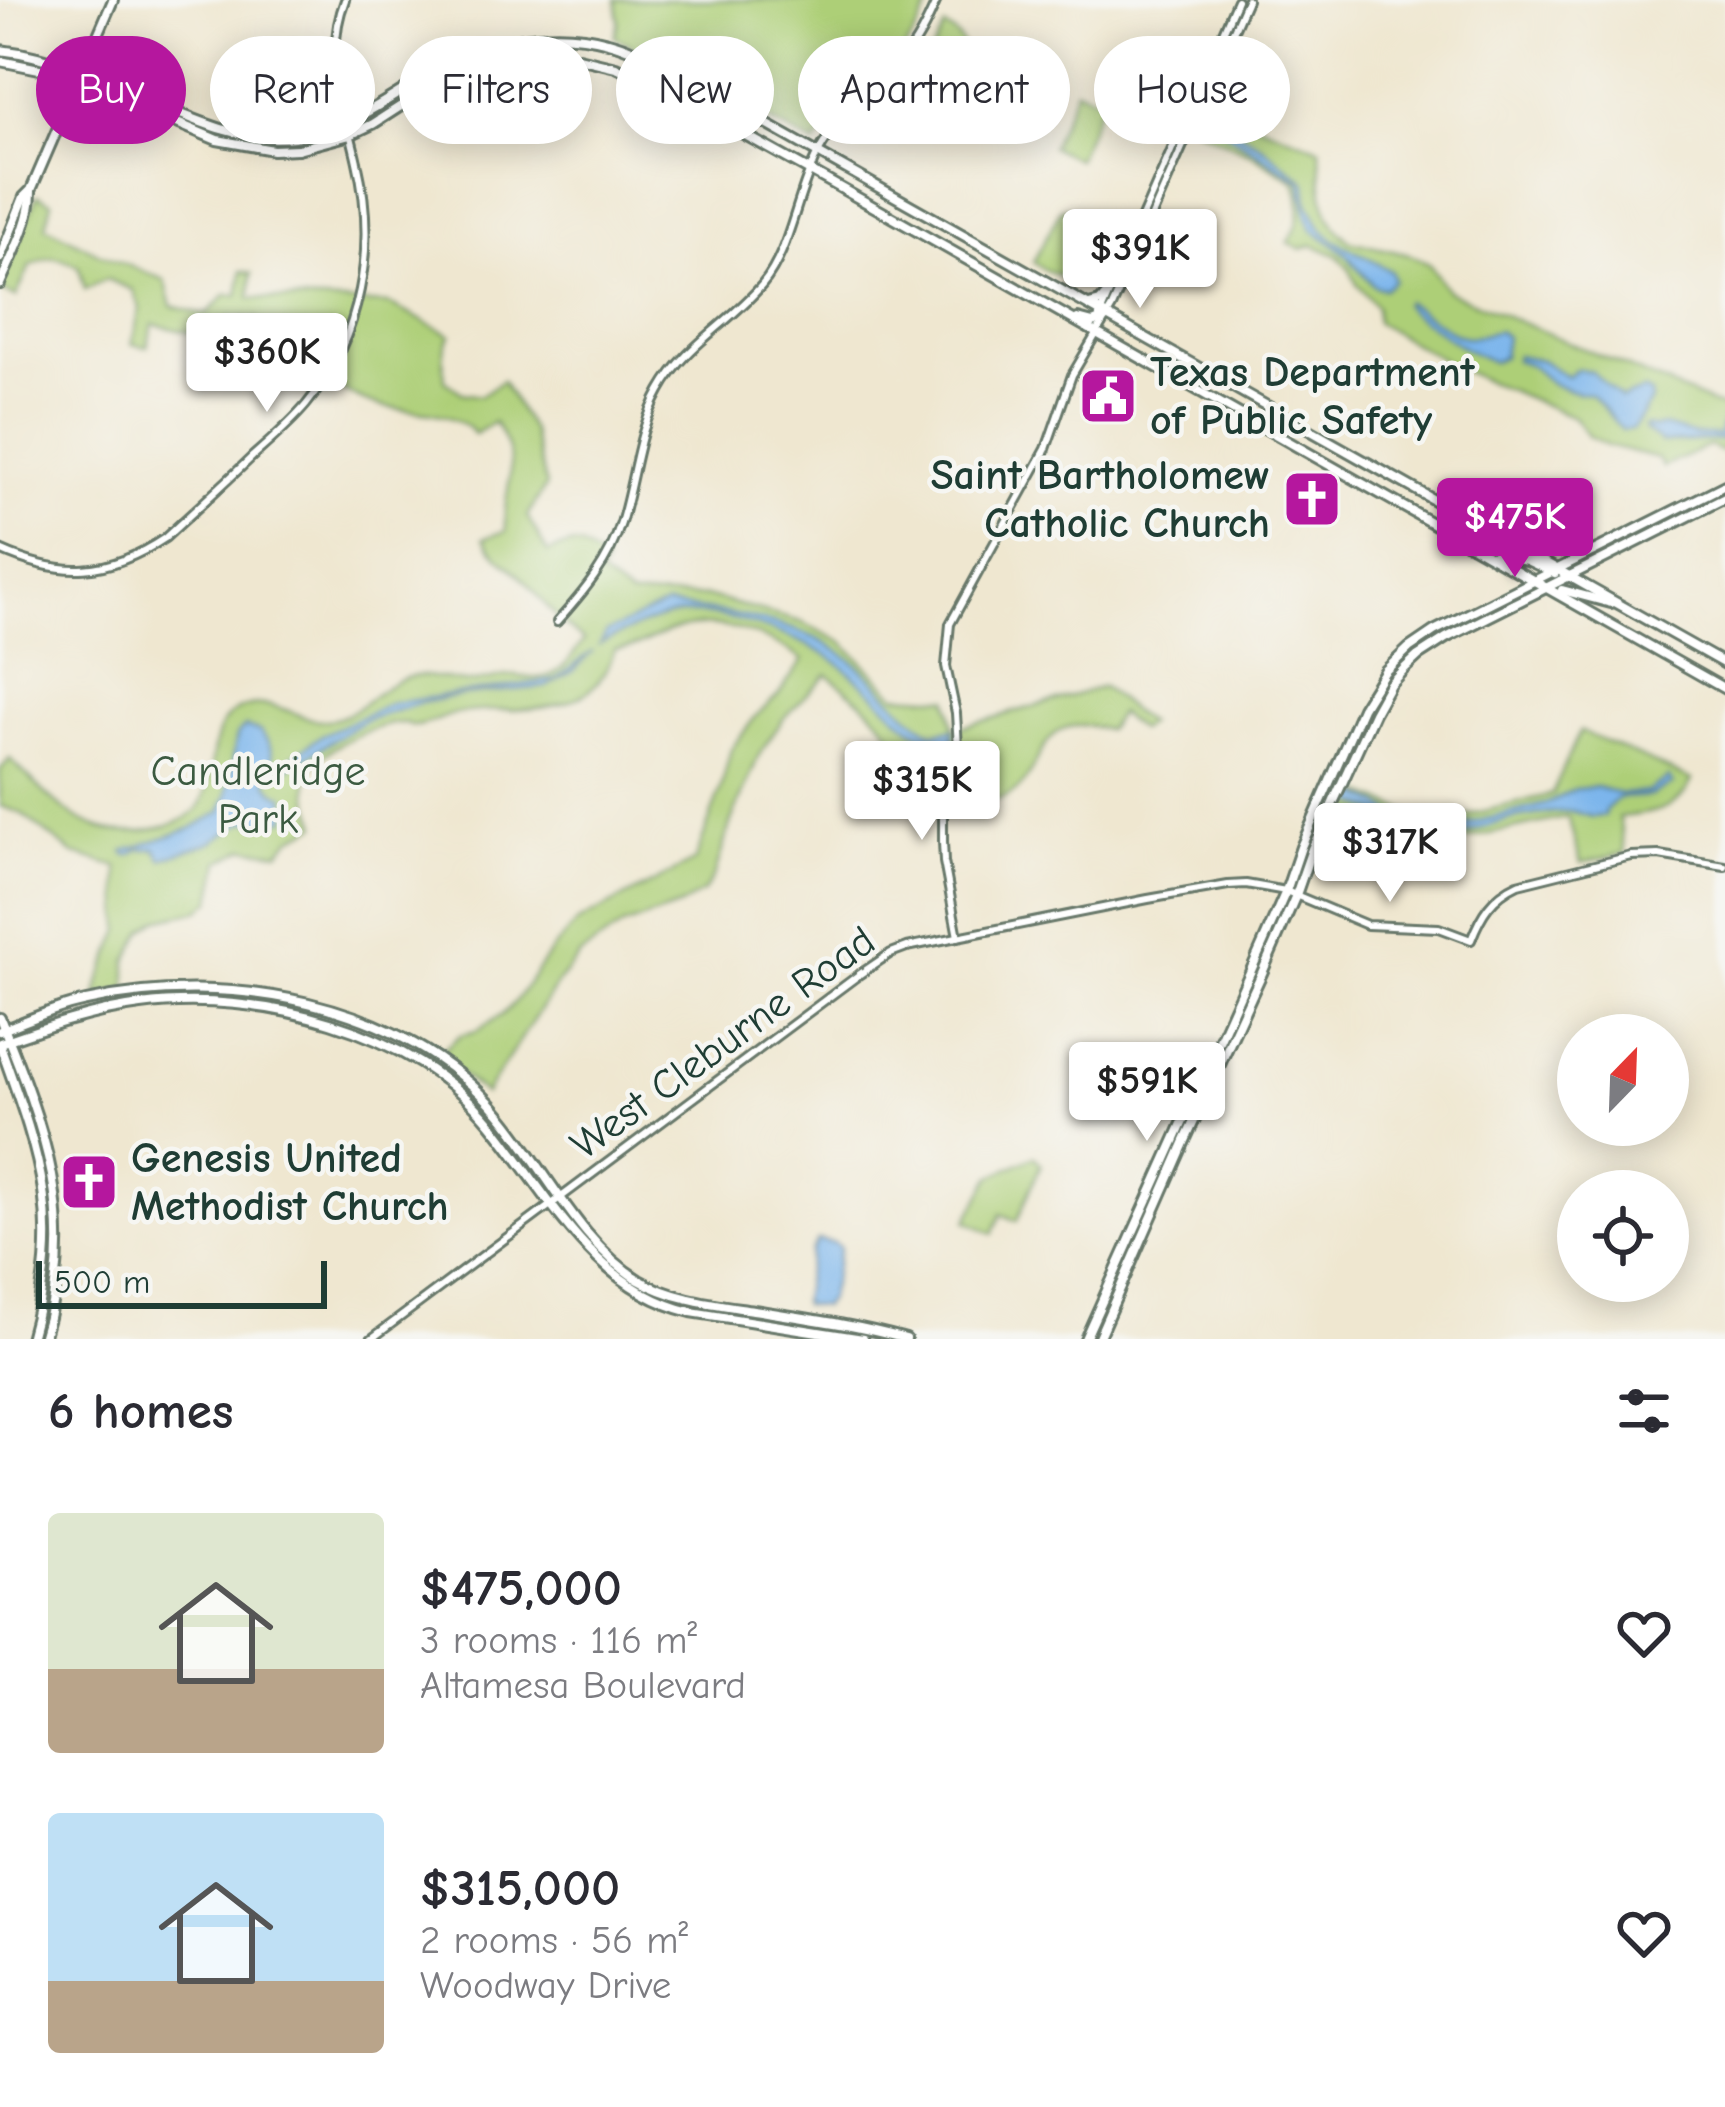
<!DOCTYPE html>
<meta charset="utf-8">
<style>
body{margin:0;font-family:"Comic Neue",sans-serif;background:#f7f7f7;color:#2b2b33;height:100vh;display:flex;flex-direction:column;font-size:45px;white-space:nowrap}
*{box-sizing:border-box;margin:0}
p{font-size:39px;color:#7c7c81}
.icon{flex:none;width:66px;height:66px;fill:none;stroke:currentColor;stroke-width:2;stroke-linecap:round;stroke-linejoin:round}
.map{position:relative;height:1339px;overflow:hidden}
.side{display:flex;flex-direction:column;background:#fff;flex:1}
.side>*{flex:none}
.hud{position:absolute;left:36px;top:36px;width:1653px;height:108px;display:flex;gap:24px}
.needle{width:78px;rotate:23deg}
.controls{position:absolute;left:1557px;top:1014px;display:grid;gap:24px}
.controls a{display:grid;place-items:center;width:132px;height:132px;border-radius:50%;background:#fff;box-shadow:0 6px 30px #0003;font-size:60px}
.scale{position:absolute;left:36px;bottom:30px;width:291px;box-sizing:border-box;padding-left:12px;border:6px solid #1f3d34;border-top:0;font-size:33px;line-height:42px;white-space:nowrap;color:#1f3d34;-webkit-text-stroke:9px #f6f6f2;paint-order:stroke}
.price{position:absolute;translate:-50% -102px;padding:0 27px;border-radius:12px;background:#fff;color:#222;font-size:39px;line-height:78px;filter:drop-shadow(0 3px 6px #0008)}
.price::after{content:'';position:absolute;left:50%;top:72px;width:36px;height:27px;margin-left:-18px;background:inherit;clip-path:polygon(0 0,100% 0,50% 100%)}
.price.current{background:#b5179e;color:#fff}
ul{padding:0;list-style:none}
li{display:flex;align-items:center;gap:36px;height:300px;padding:0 48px}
li span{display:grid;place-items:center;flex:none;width:336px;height:240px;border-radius:12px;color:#555}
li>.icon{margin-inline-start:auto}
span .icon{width:144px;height:144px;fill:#fffc;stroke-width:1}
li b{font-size:51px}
h2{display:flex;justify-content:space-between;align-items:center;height:144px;padding:0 48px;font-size:51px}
.tag{padding:0 42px;border-radius:54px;background:#fff;box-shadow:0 6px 30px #0003;font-size:42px;line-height:108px}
.tag.current{background:#b5179e;color:#fff}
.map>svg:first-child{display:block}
.green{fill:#adcf77;stroke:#668656;stroke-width:3}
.water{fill:#7cb5ec;stroke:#4e7990;stroke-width:3}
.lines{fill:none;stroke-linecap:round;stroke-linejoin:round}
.tertiary-casing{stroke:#68786b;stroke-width:12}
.secondary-casing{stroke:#68786b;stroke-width:14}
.tertiary{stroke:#fff;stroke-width:6}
.secondary{stroke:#fff;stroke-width:8}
.labels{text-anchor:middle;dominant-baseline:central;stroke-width:9;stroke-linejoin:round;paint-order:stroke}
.poi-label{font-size:42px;font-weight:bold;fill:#1f3d34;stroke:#f6f6f2;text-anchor:start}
.park-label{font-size:42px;fill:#3b5a41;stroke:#f6f6f2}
.street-label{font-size:42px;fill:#1f3d34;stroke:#f6f6f2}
</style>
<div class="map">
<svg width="1725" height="1339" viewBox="0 0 1725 1339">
<rect width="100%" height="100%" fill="#f6f6f2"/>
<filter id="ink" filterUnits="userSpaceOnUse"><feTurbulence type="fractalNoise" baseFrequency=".00833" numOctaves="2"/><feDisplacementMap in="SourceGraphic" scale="24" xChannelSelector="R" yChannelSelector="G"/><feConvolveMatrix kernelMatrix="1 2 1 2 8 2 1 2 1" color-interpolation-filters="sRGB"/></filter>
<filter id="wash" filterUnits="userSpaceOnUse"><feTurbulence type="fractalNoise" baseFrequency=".004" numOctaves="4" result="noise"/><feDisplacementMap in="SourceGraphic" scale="48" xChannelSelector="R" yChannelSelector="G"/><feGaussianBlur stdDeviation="2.7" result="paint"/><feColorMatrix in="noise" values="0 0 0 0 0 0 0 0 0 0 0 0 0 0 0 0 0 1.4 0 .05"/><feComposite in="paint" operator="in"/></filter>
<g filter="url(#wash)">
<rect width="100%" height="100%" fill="#efe7d0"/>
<g class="green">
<path d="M616,0H931C924,18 916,36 903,51C874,84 839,108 815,145L615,37L619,22Z"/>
<path d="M945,27C967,40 972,60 960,82L928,64V59Z"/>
<polygon points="1076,89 1102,100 1077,159 1051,147"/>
<polygon points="964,98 995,115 985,133 954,116"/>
<path d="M1204,103L1320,148C1322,185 1318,215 1350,241L1410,255L1429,264L1448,291L1725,409V453L1709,446L1663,467L1658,459L1607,446L1589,437L1574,417L1463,371L1376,322V307L1357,284L1349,268L1338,256L1313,245L1300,249L1288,242C1302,224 1302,202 1295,181L1252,154L1194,127Z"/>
<path d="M37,195L52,202L46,226L102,255L165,280L172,306L206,315L226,295H238L242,271L252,273L250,298L389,304L451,335C440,347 444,366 445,381L462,393L480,396L502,381L532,431L546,486L527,516L548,553C578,539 579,545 605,563L600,575L630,597L706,596L801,622L844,643L896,695L948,698L954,729L1103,687L1147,723L1139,730L1119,713L1107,730C1027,705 1049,788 999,799C991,801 980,799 971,799C942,800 914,797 885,794L882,793L881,789C885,778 893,764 894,752C898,723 847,691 827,674L784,718L759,755L730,824L715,874L704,891L681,906L623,926L581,954L558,982L485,1094L437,1055L460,1035L476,1031L503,1014L514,1003L554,947L578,922L695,861L721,788L731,749L756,716L778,695L803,660C765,634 715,615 668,632C649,639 636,649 615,650C608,667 601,683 584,694C548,716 498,707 458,713C445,715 424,727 414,726C411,726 408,724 405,723C380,721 311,750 308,780C307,795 313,811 318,825L292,838L279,852L245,848L220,862L212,900L200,910L157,920L144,930L127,961V990L97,996L101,979L121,930L118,867L73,854L21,813L0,806V770L10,759C45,792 78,835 131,832C150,831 187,824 199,807C222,773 198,710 258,705C283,703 304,723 329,720C360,716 379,683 409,677C427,673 446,680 464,682C480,684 493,677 509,676C518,675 527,678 536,678C561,677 571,658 584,640C561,625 548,607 530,586C514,568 497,560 484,538L506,531C500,488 526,467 494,422L475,434C450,407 413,414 381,406C361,401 344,391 326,381L338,359C320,330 306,327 276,340L257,318L231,316L208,337L153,324L147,347L132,344L140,308L133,290L106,279L85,289L79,267C56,255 53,255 30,266L16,297L2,291L1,286Z"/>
<path d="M1067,208L1123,235C1107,280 1072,291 1033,262L1061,209Z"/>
<path d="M1580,731L1692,780C1679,811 1650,814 1619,817L1625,853L1581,863L1568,817L1434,846L1337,805L1346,787L1437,823L1552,794Z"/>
<polygon points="1034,1156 1041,1164 1017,1221 1001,1214 993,1234 967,1221 991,1177"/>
</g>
<g class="water">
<polygon points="1206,113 1259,144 1303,179 1306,183 1308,203 1321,228 1334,240 1391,271 1394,280 1384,289 1374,286 1343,251 1313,230 1307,217 1301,181 1216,126 1204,116"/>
<polygon points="1406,302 1455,334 1468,338 1498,331 1506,337 1503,357 1493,362 1463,348 1409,311 1404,305"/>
<path d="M1516,355L1541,360L1567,377L1577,369L1592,372L1621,399L1644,390L1650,394L1651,401L1633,429L1622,430L1591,394C1581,394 1558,388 1550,382C1534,371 1537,365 1515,360Z"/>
<polygon points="1724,415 1725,439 1662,443 1644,430 1645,426 1654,428 1664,426 1695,435 1719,435"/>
<path d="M667,605C725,613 790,619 840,652C875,675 897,712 933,733L953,729L954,741C912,741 900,717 871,691C858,679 843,666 828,656C789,633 714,606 669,616C645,622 622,633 600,644L607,632C628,624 645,612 667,605Z"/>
<polygon points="593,651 573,671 546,687 464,695 421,703 366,720 283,771 289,759 322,735 392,703 555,680"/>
<path d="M245,727L260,731C276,749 274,761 267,782L274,791L284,796L287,818L269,824L245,821L210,843L162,859L156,849H139L131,855H126L124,852L127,850L190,829L221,812L227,796L236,740L238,733Z"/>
<polygon points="1669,778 1673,784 1651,796 1618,798 1605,811 1604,816 1591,817 1572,811 1546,813 1510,819 1454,837 1436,836 1408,827 1386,815 1341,797 1345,788 1379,804 1412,825 1437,832 1545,804 1575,789 1597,787 1621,794 1648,792"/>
<polygon points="818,1240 835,1243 840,1248 829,1298 822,1307 803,1305 802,1300 810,1252"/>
</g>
</g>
<g filter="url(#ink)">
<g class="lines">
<defs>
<g id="tertiary">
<polyline points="1099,316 1237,0"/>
<path d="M0,550C62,578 108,576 165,538C194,511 224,484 253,456C271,440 290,424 306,405C362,337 377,246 357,162C345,106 323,56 345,0"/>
<path d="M557,622C584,592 609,562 621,523C635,478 637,432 660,391C686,344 729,324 762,285C791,251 796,192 819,151C839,115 874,93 900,63C917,44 927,23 937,0"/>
<polyline points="958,937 944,862 943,842 943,813 958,748 956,713 946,666 950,624 1046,449 1072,375 1112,307 1247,0"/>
<path d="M371,1339L860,974L891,953L907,947L1148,899L1228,885L1246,884L1286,891L1367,925L1439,928L1471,940C1481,914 1492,896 1518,884L1631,856L1659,855L1725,866"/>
</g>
<g id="secondary">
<path d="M0,50C61,57 116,86 171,110C205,124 239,138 276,138C335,138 378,106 425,76C477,42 547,25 608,42C632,48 653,61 674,72L1725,664"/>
<polyline points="0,61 59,73 217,140 273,150 298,149 350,135 373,124 449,75 495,57 533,52 557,53 616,67 664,90 830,182 1725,689"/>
<polyline points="0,258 24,197 31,190 113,0"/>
<path d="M0,284C12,256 31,222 31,192"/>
<polyline points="1089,305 1100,302 1111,289"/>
<polyline points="1078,319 1093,323 1107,317"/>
<polyline points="1495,554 1527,560 1555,573"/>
<polyline points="1562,590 1611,603"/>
<path d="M0,1018C44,1126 80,1222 43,1339"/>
<path d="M0,1031C29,1020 56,1007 86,1001C225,970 403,1000 499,1113C544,1166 580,1244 639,1280C674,1300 714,1304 753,1310C804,1318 856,1325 906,1339"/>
<path d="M0,1043C46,1027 92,1011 141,1005C258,990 413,1029 490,1123C549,1195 594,1289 691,1312L863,1339"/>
<path d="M0,1045C40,1157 64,1219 30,1339"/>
<polyline points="1085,1339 1252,968 1286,891 1301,847 1362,708 1385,671 1409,648 1434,631 1725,485"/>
<polyline points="1098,1339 1184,1143 1262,973 1296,895 1312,849 1374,713 1390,684 1404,669 1418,656 1446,638 1725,498"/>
</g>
</defs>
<use href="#tertiary" class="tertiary-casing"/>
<use href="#secondary" class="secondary-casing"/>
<use href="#tertiary" class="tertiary"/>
<use href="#secondary" class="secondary"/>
</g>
</g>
<defs>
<symbol id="civic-square" viewBox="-11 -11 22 22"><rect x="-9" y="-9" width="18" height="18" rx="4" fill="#b5179e" stroke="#f6f6f2"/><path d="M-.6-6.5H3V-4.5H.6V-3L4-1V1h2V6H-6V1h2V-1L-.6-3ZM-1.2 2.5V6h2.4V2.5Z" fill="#fff"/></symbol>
<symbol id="church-square" viewBox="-11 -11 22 22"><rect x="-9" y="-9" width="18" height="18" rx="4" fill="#b5179e" stroke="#f6f6f2"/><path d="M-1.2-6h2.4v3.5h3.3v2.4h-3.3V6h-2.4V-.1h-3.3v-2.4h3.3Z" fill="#fff"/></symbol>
</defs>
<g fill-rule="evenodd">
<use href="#civic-square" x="1075" y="363" width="66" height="66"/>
<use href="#church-square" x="1279" y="466" width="66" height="66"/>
<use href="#church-square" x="56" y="1149" width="66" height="66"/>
</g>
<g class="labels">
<g class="poi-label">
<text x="1150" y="372">Texas Department<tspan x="1150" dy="48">of Public Safety</tspan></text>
<text x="1270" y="475" text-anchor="end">Saint Bartholomew<tspan x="1270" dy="48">Catholic Church</tspan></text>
<text x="131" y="1158">Genesis United<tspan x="131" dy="48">Methodist Church</tspan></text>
</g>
<g class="park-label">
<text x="258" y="771">Candleridge<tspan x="258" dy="48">Park</tspan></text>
</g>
<g class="street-label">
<text transform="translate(723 1043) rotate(-36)">West Cleburne Road</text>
</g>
</g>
</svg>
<div class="controls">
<a><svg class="needle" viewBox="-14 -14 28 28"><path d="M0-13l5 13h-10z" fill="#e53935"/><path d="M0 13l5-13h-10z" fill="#7c7c81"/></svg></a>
<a><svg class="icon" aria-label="locate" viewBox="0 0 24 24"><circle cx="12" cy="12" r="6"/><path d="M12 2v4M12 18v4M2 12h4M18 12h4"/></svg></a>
</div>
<div class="scale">500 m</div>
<b class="price" style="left:1140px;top:311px">$391K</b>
<b class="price" style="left:267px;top:415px">$360K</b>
<b class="price current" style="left:1515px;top:580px">$475K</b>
<b class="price" style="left:922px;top:843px">$315K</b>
<b class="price" style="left:1390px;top:905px">$317K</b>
<b class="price" style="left:1147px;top:1144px">$591K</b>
<div class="hud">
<a class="tag current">Buy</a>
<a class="tag">Rent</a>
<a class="tag">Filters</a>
<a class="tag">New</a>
<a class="tag">Apartment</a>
<a class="tag">House</a>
</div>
</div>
<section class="side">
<h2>6 homes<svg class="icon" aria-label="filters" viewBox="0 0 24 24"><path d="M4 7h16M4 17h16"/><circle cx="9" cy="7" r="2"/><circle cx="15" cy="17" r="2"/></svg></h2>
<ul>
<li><span style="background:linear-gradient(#dfe7d0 65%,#b9a48a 0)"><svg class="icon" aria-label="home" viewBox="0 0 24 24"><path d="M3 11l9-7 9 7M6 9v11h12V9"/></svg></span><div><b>$475,000</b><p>3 rooms · 116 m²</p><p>Altamesa Boulevard</p></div><svg class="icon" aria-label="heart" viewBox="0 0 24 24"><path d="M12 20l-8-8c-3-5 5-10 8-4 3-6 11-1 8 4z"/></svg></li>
<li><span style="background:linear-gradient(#bfe0f5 70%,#b9a48a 0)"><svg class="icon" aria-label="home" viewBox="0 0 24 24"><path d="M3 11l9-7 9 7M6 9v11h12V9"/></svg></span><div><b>$315,000</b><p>2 rooms · 56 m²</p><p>Woodway Drive</p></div><svg class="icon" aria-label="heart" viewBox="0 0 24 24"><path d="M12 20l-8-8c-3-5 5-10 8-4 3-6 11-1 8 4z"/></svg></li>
</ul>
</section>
